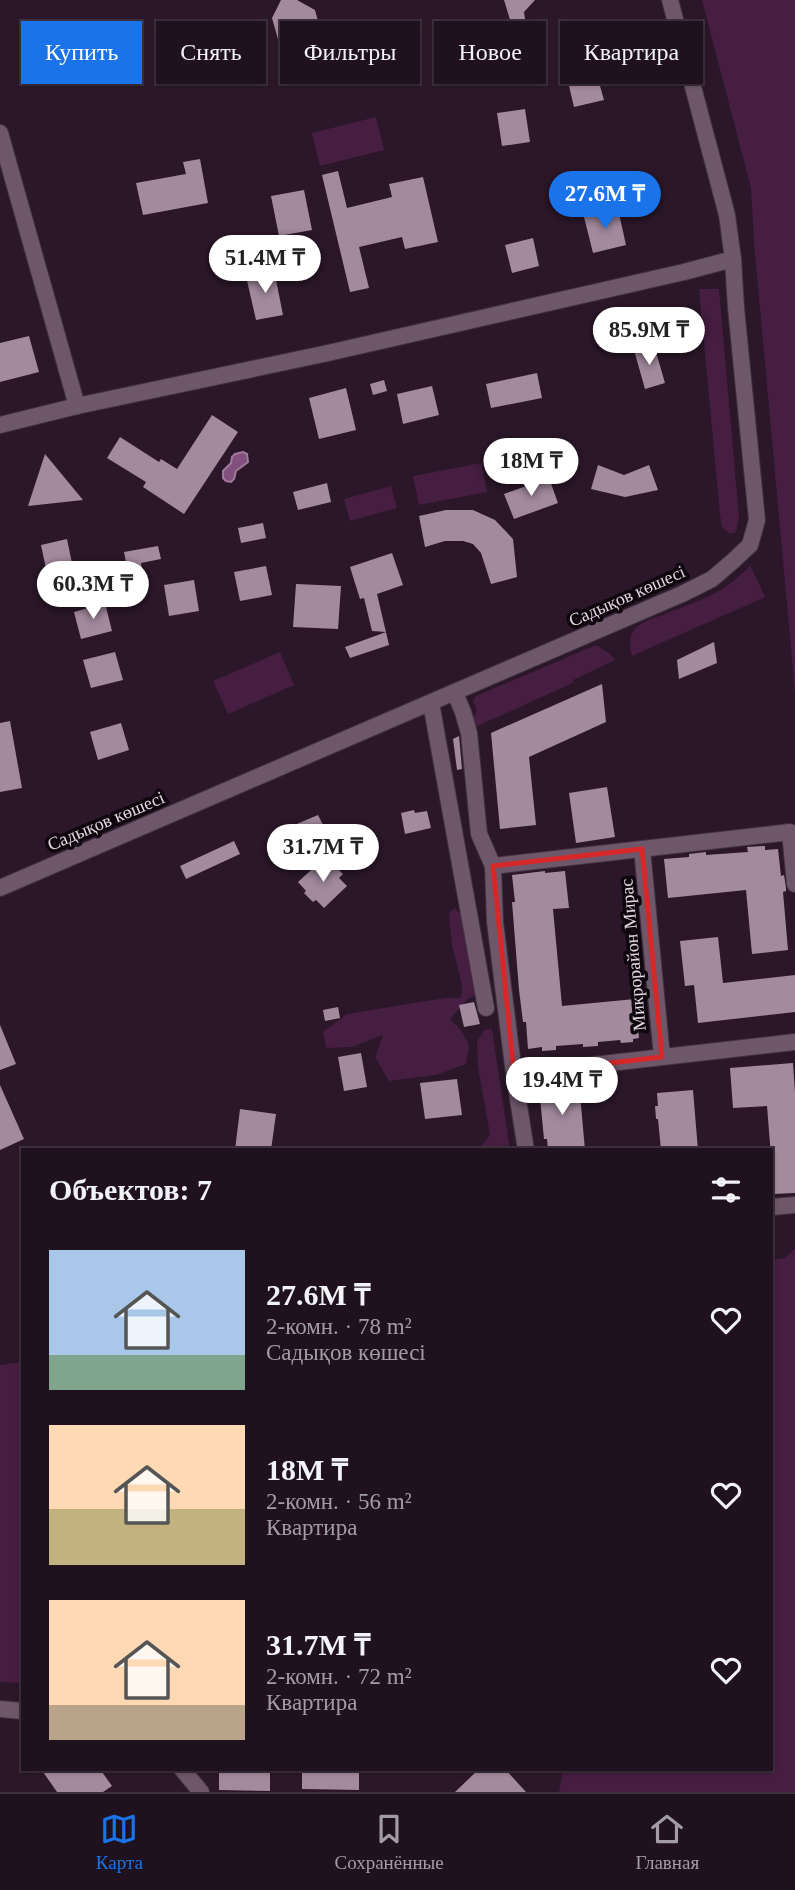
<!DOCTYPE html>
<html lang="ru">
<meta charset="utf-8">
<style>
body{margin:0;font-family:Georgia,serif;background:#281a28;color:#f1f3f6;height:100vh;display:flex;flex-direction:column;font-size:26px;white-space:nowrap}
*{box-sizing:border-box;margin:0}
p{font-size:23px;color:#a29da4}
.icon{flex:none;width:38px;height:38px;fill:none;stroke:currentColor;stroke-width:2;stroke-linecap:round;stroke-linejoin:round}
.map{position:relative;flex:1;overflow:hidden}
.sheet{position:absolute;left:21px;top:1148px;width:752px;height:623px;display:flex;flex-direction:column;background:#20111f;border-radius:0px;box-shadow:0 2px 5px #0004,0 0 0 2px #3d313d}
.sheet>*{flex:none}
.guide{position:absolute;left:21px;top:21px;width:754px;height:63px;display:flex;gap:14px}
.price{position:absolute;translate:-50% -60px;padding:0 16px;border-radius:24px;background:#fff;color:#222;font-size:23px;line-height:46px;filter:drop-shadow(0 2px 4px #0008)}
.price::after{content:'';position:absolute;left:50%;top:42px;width:21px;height:16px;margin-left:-10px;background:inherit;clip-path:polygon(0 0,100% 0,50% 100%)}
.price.selected{background:#1a73e8;color:#fff}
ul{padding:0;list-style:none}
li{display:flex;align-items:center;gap:21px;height:175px;padding:0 28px}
li span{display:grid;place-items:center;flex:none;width:196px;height:140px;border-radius:0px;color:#555}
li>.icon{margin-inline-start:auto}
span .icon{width:84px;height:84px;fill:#fffc;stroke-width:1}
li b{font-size:30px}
h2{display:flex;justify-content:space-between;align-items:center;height:84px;padding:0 28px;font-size:30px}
.chip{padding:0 24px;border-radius:0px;background:#20111f;box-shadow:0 2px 5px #0004,0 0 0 2px #3d313d;font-size:24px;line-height:63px}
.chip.selected{background:#1a73e8;color:#fff}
.tabs{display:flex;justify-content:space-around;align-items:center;height:98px;border-top:2px solid #3d313d;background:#20111f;font-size:19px;color:#a29da4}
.tabs a{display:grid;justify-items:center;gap:4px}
.tabs .selected{color:#1a73e8}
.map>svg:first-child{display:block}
.green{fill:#451e41}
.water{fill:#82507c;stroke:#a0799b;stroke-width:2}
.building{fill:#a38a9f}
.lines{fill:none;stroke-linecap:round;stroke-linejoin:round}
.minor-casing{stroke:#41323f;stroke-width:18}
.minor{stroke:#6e576b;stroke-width:16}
.marked{fill:none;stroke:#d62828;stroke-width:5;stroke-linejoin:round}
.labels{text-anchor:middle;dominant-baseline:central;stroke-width:7;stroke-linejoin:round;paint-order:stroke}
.street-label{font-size:18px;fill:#e5d8e3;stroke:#0e060d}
</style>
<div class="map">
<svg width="795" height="1792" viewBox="0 0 795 1792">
<rect width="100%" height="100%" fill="#2b1729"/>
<g class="green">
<polygon points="702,0 795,0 795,692 754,243 751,188"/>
<polygon points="376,117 384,150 320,166 312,133"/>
<polygon points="699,289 719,289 739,517 736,532 730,534 722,527 720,515"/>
<polygon points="481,463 487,492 419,505 413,476"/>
<polygon points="391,486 397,508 350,521 344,499"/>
<path d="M750,565L765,597L632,656C628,639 629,631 644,622C680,607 724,597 750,565Z"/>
<polygon points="596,645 610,654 615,660 573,680 573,683 475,727 473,719 477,711 473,701 476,696"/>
<polygon points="280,652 294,685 228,714 213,681"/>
<polygon points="455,908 461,915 477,995 468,999 450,1019 460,1029 469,1045 466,1064 436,1075 389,1081 375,1057 383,1035 352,1047 326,1048 323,1032 347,1014 445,998 461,998 462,985 452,945 449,912"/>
<polygon points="492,1029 510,1150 478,1150 490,1135 478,1067 477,1042 484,1030"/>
<polygon points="795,1249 795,1792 559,1792 563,1769 772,1769 772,1260 785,1258"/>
<polygon points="23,1362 23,1683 0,1682 0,1365"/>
</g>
<polygon class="water" points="243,452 247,454 248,462 236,471 234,479 231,482 226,481 223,478 223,471 231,463 232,457 235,454"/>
<g class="building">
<polygon points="281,0 297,0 315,10 323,40 308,72 283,57 272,18"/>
<polygon points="504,0 535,0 524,12 525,19 511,23"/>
<polygon points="598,79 604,100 574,107 569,86"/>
<polygon points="525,109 530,142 502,146 497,113"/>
<polygon points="200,159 208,203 143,215 136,183 186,174 183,162"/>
<polygon points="338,171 347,208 392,197 389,184 423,177 438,242 405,249 402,237 359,247 369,288 350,292 322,175"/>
<polygon points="304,190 312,230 279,236 271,196"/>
<polygon points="618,209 626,245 593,253 584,217"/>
<polygon points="533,238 539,266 512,273 505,245"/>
<polygon points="274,270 283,315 256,320 246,276"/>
<polygon points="29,336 39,372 0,382 0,343"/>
<polygon points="654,345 665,383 645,389 634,350"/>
<polygon points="537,373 542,398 491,408 486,384"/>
<polygon points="384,380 387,391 373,395 370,384"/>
<polygon points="432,386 439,415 403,424 397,394"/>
<polygon points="346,388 356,430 319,439 309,398"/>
<polygon points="212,415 238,432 184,514 143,487 146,482 107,458 120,437 159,462 161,459 177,469"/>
<polygon points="45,454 83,500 28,506"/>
<polygon points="598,465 624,475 649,465 658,490 625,497 591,489"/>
<polygon points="549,478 558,503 514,519 504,494"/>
<polygon points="327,483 331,502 298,510 293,492"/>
<polygon points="446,510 473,510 495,520 513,539 517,577 491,584 481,553 473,544 463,541 445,541 425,547 419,516"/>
<polygon points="263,523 266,538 241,543 238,528"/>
<polygon points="67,539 74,573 48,578 41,545"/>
<polygon points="158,546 161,559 141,563 145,585 131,587 124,552"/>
<polygon points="392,553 403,585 377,594 389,645 350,658 345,647 386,632 372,631 364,598 360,599 350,567"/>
<polygon points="266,566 272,595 240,601 234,572"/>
<polygon points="194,580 199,611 169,616 164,585"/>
<polygon points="296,584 341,586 338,629 293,627"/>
<polygon points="105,603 112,631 81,639 74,612"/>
<polygon points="714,642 717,663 679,679 677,660"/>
<polygon points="115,652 123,680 91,688 83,660"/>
<polygon points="602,684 606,722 529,757 536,825 500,829 491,733"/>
<polygon points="10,721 22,788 0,792 0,723"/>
<polygon points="121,723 129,750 98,760 90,732"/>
<polygon points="459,736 462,769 457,770 453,739"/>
<polygon points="607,787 615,837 576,843 569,793"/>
<polygon points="414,810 415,813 427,811 431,828 405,834 401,813"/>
<polygon points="318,815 325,829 299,841 292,826"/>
<polygon points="234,841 240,854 186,879 180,866"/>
<polygon points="765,846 765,850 778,849 781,876 784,875 786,888 786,891 783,892 788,950 752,954 746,890 668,898 664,859 689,857 689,854 706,852 706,855 748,852 747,847"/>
<polygon points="322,860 327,866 331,862 343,874 339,878 347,886 324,908 316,900 313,902 304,893 306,891 298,882"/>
<polygon points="545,871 545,873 565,871 569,908 553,909 562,1006 635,999 639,1038 633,1039 633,1042 621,1043 620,1040 598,1042 598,1046 583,1047 583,1044 556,1046 556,1050 542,1051 542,1047 528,1049 526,1022 523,1022 519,990 512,902 515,902 512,875"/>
<polygon points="718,937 723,983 795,975 795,1012 698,1023 694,985 685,986 680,941"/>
<polygon points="474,1002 480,1024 464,1027 459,1005"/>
<polygon points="338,1007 340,1018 325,1021 323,1010"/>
<polygon points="0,1025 16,1064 0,1070"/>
<polygon points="361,1053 367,1087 344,1091 338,1057"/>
<polygon points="793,1063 795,1092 795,1193 774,1194 767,1106 733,1108 730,1068"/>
<polygon points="457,1079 462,1115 425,1119 420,1083"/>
<polygon points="579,1083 585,1150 548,1150 547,1139 544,1139 539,1087"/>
<polygon points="0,1085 24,1139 0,1150"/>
<polygon points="693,1090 698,1150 661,1150 658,1119 656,1119 655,1106 658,1106 657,1093"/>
<polygon points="240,1109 276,1114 271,1150 235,1150"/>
<polygon points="41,1769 100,1769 112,1786 103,1792 57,1792"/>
<polygon points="219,1769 270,1769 270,1791 219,1790"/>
<polygon points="302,1769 359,1769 359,1790 302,1789"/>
<polygon points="479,1769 505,1769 526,1792 455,1792"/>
</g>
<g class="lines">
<defs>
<g id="minor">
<polyline points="0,133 77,406"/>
<polyline points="0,425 77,406 328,353 684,272 733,259"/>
<polyline points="455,693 463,712 469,733 479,834 493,866 495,922 514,1074 526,1150"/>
<polyline points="431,703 486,1008"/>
<polyline points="642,849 662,1057"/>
<polyline points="493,866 790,832 795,884"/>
<polyline points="0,888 682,594 712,579 733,561 750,545 757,520 736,308 733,259 727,215 670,0"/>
<polyline points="514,1074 795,1042"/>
<polyline points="772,1207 795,1205"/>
<polyline points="0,1709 23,1711"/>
<polyline points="182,1769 201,1792"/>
</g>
</defs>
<use href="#minor" class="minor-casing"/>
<use href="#minor" class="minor"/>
</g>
<path class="marked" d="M642,849L662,1057L514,1074L493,866Z"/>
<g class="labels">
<g class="street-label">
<text transform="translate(627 596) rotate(-24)">Садықов көшесі</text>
<text transform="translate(106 821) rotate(-23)">Садықов көшесі</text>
<text transform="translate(633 955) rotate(-95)">Микрорайон Мирас</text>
</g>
</g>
</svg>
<b class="price selected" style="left:605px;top:231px">27.6M ₸</b>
<b class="price" style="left:265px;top:295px">51.4M ₸</b>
<b class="price" style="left:649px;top:367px">85.9M ₸</b>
<b class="price" style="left:531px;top:498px">18M ₸</b>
<b class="price" style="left:93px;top:621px">60.3M ₸</b>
<b class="price" style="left:323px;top:884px">31.7M ₸</b>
<b class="price" style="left:562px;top:1117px">19.4M ₸</b>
<div class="guide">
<a class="chip selected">Купить</a>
<a class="chip">Снять</a>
<a class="chip">Фильтры</a>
<a class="chip">Новое</a>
<a class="chip">Квартира</a>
</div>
<section class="sheet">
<h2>Объектов: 7<svg class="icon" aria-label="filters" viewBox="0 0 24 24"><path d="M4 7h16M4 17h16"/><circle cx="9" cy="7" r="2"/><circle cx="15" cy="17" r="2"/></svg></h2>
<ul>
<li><span style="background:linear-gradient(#a9c7e8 75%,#7fa58c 0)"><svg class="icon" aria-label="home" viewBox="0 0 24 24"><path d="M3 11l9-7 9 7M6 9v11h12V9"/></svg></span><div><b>27.6M ₸</b><p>2-комн. · 78 m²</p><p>Садықов көшесі</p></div><svg class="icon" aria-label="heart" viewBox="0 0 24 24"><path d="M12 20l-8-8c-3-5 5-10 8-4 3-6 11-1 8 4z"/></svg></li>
<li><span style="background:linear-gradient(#ffd9b3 60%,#c2b280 0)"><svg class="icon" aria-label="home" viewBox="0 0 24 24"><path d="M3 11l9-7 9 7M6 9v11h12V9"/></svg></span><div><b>18M ₸</b><p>2-комн. · 56 m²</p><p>Квартира</p></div><svg class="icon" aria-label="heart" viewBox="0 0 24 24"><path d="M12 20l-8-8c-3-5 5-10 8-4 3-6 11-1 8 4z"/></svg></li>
<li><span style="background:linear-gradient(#ffd9b3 75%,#b9a48a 0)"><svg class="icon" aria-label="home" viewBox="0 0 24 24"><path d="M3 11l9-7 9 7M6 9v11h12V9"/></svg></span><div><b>31.7M ₸</b><p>2-комн. · 72 m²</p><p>Квартира</p></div><svg class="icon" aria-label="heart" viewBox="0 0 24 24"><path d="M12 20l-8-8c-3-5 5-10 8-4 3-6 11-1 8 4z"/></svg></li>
</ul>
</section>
</div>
<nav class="tabs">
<a class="selected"><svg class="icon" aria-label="map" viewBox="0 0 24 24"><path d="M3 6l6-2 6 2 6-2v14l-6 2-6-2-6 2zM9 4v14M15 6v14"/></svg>Карта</a>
<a><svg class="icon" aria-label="saved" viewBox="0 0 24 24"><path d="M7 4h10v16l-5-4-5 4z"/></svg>Сохранённые</a>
<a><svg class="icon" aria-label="home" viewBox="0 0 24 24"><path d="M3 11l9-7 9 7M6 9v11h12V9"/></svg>Главная</a>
</nav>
